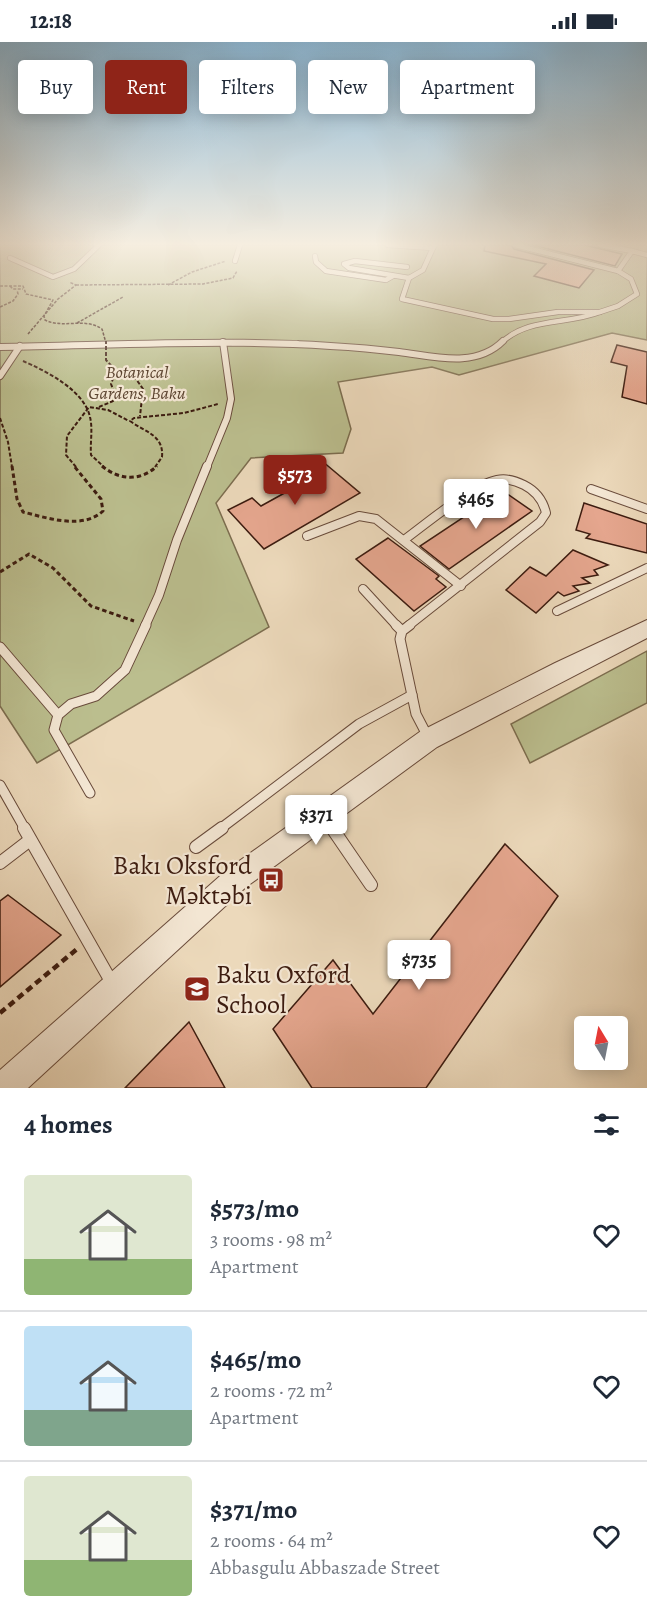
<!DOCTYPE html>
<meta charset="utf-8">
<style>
body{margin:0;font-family:Alegreya,serif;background:#f2f2f3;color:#1f2937;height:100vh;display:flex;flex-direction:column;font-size:22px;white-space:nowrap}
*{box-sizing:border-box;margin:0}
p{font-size:20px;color:#747a83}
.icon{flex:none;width:33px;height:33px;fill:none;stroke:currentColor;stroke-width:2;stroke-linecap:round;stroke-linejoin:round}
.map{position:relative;height:1046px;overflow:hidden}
.panel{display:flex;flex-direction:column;background:#fff;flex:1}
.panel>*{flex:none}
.guide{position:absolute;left:18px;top:18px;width:612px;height:54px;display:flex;gap:12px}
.needle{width:39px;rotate:350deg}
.fabs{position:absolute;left:574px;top:974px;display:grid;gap:12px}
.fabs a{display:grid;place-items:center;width:54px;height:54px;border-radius:6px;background:#fff;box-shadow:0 3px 15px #0003;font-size:30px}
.price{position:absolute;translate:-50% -51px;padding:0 14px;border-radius:6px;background:#fff;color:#222;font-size:20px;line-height:39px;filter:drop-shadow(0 2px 3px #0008)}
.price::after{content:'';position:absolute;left:50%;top:36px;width:18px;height:14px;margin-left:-9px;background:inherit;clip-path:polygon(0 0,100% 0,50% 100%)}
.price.active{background:#8f2418;color:#fff}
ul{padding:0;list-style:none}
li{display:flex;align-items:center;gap:18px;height:150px;padding:0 24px}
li+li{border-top:2px solid #e0e1e3}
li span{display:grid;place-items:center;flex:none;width:168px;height:120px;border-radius:6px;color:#555}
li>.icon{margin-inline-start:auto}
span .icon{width:72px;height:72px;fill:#fffc;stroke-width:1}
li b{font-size:26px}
h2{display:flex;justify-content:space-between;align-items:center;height:72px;padding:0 24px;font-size:26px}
.pill{padding:0 21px;border-radius:6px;background:#fff;box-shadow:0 3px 15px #0003;font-size:21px;line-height:54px}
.pill.active{background:#8f2418;color:#fff}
.status{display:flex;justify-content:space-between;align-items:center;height:42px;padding:0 30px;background:#fff;direction:ltr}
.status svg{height:16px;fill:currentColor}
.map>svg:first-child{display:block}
.green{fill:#bbbe8e;stroke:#7c6d4f;stroke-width:1.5}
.building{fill:#e5a68e;stroke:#3d1c10;stroke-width:1.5}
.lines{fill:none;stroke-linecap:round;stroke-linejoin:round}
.service-far4-casing{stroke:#694b3b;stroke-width:6}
.service-far3-casing{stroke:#694b3b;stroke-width:8}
.service-far2-casing{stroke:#694b3b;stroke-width:10}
.service-far1-casing{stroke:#694b3b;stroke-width:11}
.service-casing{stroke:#694b3b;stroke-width:14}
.tertiary-casing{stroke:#694b3b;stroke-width:2}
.path-far3{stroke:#3d1c10;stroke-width:1.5;stroke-dasharray:3 1.5;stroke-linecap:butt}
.path-far2{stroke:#3d1c10;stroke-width:2;stroke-dasharray:4 2;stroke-linecap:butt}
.path-far1{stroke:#3d1c10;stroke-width:3;stroke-dasharray:4.5 3;stroke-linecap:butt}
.path{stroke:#3d1c10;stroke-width:4.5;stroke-dasharray:7 4.5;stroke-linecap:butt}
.service-far4{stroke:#f3e6d3;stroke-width:4.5}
.service-far3{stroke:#f3e6d3;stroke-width:6}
.service-far2{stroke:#f3e6d3;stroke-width:8}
.service-far1{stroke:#f3e6d3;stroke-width:9}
.service{stroke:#f3e6d3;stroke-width:12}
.tertiary{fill:#f3e6d3;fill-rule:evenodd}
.path-bridge-far1{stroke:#3d1c10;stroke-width:1.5;stroke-dasharray:3 1.5;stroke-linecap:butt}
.path-bridge{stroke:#3d1c10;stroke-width:2;stroke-dasharray:4 2;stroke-linecap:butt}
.labels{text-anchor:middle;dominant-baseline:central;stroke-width:4.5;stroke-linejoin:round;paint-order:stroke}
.far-park-label{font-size:18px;font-style:italic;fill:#5c4430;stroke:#f3e6d3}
.near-poi-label{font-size:26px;fill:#3d1c10;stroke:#f3e6d3;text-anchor:end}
</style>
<div class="status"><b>12:18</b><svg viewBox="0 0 49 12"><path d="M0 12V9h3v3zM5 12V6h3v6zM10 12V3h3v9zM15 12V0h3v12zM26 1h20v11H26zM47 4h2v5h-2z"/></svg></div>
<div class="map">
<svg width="647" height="1046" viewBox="0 0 647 1046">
<rect width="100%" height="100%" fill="#ecd9bb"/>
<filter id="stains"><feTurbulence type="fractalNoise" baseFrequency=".00333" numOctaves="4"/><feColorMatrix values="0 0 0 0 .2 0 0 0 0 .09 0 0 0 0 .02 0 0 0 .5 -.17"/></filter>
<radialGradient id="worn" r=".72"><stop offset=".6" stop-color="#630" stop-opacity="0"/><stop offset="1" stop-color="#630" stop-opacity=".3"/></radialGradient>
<g class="green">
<polygon points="0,203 647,203 647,298 612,291 459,333 432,325 338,340 351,387 343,411 251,416 216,461 269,585 37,721 0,664"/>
<polygon points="647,609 647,661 530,721 511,682"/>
</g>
<g class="building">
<polygon points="485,203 511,203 514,207 594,228 579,246 534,234 546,222 484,209"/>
<polygon points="533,203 584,203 622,212 615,224"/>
<polygon points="617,303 647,310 647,362 622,355 627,324 611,320"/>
<polygon points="322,419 360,451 264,507 228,468 252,456 261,464 308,438 300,431"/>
<polygon points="503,449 532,469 449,527 420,504"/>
<polygon points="584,461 647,482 647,511 586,496 590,492 576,488"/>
<polygon points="388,496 439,534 436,537 446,545 414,569 356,517"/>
<polygon points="573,508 608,523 594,528 598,533 582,536 590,541 573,544 579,549 564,554 558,550 536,571 506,548 530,525 546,534"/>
<polygon points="505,802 558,854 426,1046 312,1046 273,987 333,918 373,972"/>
<polygon points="8,853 61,893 0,945 0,859"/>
<polygon points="189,980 225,1046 125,1046"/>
</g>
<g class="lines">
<defs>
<g id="service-far4">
<polyline points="388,203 433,206 435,203"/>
<polyline points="515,203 618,229"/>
<polyline points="600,203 632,209"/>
<polyline points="433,206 423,228 409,236 402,257 493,277 509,277 558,270 600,270 618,264 637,252 631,237 618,229 632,209 647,213"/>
<polyline points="315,214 316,220 326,229 386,238 393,234"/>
<polyline points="10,216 53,235 74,227 99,203"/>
<polyline points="235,219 240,203"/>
<polyline points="407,225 355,219 344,222 349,226 409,236"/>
<polyline points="232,301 297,301"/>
<path d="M501,301C528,275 567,283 600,270"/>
</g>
<g id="service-far3">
<path d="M0,305C133,303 267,294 399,310C433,314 475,327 503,299"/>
<polyline points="0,334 20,304"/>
<polyline points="207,425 227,376 231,357 223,300"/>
</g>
<g id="service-far2">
<polyline points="591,447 647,467"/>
<polyline points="307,494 359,474 376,477 461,544"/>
<path d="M404,498C426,482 472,443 497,438C506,436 516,439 524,443C536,449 543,458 546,471L540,480L408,584"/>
<polyline points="363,547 397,584"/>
<polyline points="557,569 647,526"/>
<polyline points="145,584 159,553 177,498 207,424"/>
</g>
<g id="service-far1">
<polyline points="396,583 402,589"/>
<polyline points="410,583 402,589 400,597 416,672 428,695"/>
<polyline points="0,605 58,673"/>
<polyline points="0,743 25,787"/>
<polyline points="90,751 54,688 58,673 71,662 96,654 125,628 146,583"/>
<polyline points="326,776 333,787"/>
<polyline points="220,787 359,682 412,653"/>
</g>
<g id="service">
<polyline points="24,786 112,941"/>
<polyline points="332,786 371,843"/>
<polyline points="196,805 222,786"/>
<polyline points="0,821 30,798"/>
</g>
<polygon id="tertiary" points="647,578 647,596 437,705 246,845 28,1046 0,1046 0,1028 228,827 421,689 555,621"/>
</defs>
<use href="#service-far4" class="service-far4-casing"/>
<use href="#service-far3" class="service-far3-casing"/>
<use href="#service-far2" class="service-far2-casing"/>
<use href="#service-far1" class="service-far1-casing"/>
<use href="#service" class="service-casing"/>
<use href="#tertiary" class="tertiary-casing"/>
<g class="path-far3">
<polyline points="76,243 203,242 233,236 237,229"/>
<polyline points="168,243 192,230 226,219"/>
<polyline points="10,244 13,247 23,247"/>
<polyline points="0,265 13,259 18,252 17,248"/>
<polyline points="77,281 123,255"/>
<polyline points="28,292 58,257 76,243 69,240"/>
</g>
<g class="path-far2">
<path d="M23,319C46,329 84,348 90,375C93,387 90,401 91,413L104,425"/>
<polyline points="116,329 136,337 143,347 140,374"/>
<polyline points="0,376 8,400 12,425"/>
<polyline points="76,425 66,413 67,394 89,365 108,368 129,379"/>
<path d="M155,425L162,415C164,393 145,390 130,379L134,376L184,371L218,362"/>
</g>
<g class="path-far1">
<path d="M12,424L17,457L23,470C47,476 83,488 103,469L101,457L74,424"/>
<path d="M102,424C119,438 140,440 157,424"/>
<polyline points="0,530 29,512 53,526 91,564 134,579"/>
</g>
<polyline class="path" points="0,971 77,907"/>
<use href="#service-far4" class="service-far4"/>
<use href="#service-far3" class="service-far3"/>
<use href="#service-far2" class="service-far2"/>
<use href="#service-far1" class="service-far1"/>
<use href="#service" class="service"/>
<use href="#tertiary" class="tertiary"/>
<path class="path-bridge-far1" d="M0,244H23L26,252L53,258L44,274L45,278C63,287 85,275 102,287L106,301"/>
<polyline class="path-bridge" points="99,365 113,359 115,352 111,342 116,329 106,318 106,299"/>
</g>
<linearGradient id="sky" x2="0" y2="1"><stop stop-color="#89b6d5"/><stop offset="0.58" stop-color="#f6eee0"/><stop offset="1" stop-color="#f6eee0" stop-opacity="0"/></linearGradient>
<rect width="647" height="349" fill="url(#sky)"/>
<defs>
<symbol id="bus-square" viewBox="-11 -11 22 22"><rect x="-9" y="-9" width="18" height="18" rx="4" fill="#8f2418" stroke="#f3e6d3"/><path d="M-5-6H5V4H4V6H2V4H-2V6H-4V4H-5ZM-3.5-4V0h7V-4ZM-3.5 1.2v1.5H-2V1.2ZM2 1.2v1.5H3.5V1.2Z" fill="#fff"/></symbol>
<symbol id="school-square" viewBox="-11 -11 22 22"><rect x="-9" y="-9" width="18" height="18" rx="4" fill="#8f2418" stroke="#f3e6d3"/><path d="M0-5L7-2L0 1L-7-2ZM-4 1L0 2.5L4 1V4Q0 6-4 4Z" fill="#fff"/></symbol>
</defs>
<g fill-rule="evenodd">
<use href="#bus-square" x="256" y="823" width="30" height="30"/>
<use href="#school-square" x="182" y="932" width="30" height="30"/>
</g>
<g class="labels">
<g class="far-park-label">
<text x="137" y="330">Botanical<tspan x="137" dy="21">Gardens, Baku</tspan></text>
</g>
<g class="near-poi-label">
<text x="252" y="823">Bakı Oksford<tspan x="252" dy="30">Məktəbi</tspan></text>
<text x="216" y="932" text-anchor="start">Baku Oxford<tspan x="216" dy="30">School</tspan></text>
</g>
</g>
<rect width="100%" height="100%" filter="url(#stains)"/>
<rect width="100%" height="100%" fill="url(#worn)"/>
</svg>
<div class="fabs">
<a><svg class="needle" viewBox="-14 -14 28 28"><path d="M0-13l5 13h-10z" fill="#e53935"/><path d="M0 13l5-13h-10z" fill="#747a83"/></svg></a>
</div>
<b class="price active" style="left:295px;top:464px">$573</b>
<b class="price" style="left:476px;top:488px">$465</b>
<b class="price" style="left:316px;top:804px">$371</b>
<b class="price" style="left:419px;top:949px">$735</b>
<div class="guide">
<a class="pill">Buy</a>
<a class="pill active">Rent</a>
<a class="pill">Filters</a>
<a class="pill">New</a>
<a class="pill">Apartment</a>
</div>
</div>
<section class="panel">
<h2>4 homes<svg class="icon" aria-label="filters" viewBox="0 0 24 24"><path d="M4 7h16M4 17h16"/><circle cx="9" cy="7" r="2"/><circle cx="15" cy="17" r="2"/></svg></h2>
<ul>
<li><span style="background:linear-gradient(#dfe7d0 70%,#8fb573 0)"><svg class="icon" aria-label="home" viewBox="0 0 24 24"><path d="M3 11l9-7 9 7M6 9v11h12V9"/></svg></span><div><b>$573/mo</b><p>3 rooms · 98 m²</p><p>Apartment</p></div><svg class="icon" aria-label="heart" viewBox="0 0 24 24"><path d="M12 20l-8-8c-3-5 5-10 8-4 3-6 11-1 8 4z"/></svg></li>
<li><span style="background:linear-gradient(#bfe0f5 70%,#7fa58c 0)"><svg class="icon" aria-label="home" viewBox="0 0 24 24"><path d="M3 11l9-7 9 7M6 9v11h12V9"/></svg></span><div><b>$465/mo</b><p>2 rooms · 72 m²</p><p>Apartment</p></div><svg class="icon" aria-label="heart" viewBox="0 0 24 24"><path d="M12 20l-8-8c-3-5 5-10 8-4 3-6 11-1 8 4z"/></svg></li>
<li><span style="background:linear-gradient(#dfe7d0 70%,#8fb573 0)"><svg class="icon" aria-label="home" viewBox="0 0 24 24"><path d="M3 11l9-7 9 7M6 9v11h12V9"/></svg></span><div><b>$371/mo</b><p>2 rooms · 64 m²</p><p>Abbasgulu Abbaszade Street</p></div><svg class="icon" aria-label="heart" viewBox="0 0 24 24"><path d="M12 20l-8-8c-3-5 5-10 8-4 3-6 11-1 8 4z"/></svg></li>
</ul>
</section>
